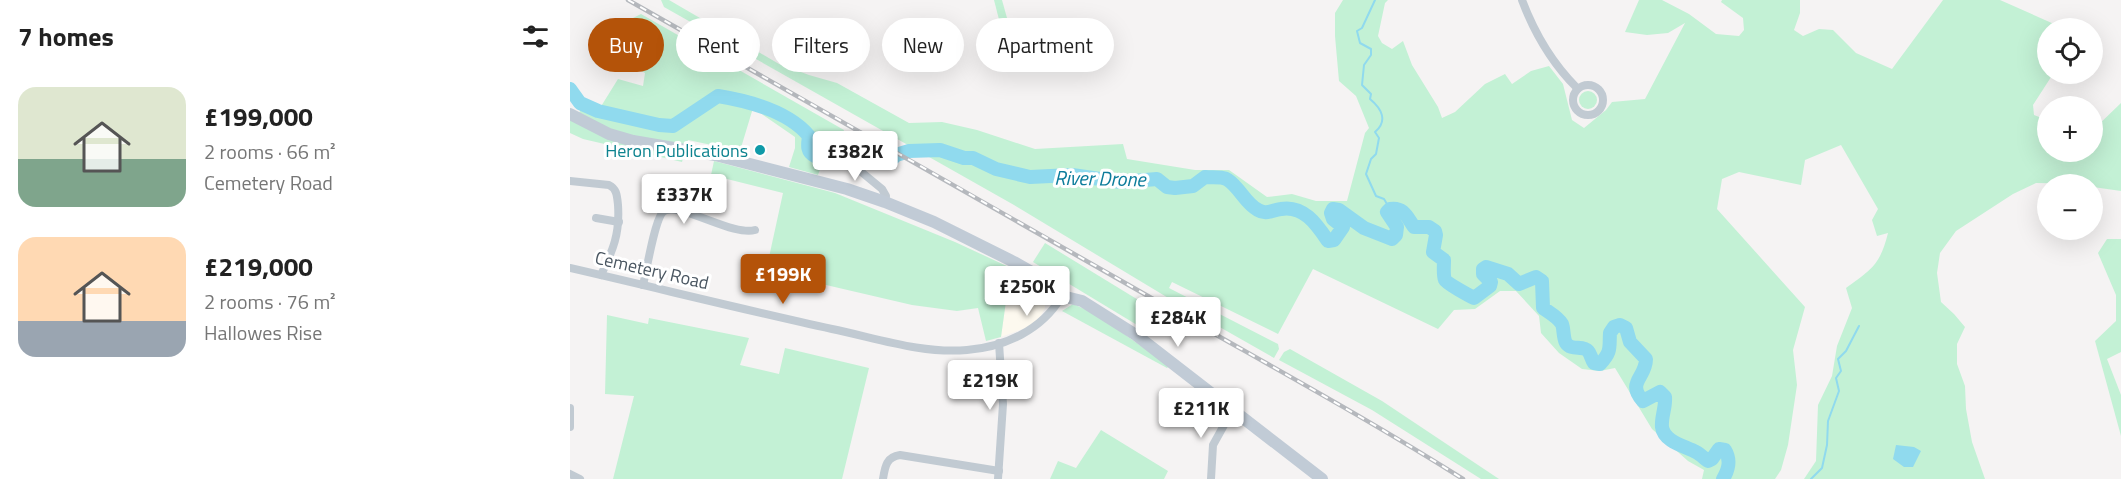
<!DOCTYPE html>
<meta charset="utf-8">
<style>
body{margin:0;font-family:"Titillium Web",sans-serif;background:#f2f2f2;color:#222;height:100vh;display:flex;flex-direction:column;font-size:22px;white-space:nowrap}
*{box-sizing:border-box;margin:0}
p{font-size:20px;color:#767676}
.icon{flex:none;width:33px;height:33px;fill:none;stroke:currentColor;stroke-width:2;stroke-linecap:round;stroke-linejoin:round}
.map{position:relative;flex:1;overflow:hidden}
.details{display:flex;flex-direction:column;background:#fff;width:570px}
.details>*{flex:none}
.guide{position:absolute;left:18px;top:18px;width:570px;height:54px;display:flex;gap:12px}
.tools{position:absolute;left:1467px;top:18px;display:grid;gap:12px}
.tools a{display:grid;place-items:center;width:66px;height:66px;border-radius:50%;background:#fff;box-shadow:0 6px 24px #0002;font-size:30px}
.price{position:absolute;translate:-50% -51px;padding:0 14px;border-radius:6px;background:#fff;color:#222;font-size:20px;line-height:39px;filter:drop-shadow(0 2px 3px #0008)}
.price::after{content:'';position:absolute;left:50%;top:36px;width:18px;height:14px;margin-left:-9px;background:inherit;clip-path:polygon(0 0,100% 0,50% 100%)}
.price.on{background:#b45309;color:#fff}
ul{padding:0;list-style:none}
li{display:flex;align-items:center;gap:18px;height:150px;padding:0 18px}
li span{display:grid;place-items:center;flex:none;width:168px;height:120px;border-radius:18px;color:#555}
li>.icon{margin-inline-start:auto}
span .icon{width:72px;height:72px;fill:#fffc;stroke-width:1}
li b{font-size:26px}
h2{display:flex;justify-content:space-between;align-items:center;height:72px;padding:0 18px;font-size:26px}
.tag{padding:0 21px;border-radius:27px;background:#fff;box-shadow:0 6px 24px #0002;font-size:21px;line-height:54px}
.tag.on{background:#b45309;color:#fff}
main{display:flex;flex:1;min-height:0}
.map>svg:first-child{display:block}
.commercial{fill:#fdf9ef}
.green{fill:#c3f1d5}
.water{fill:#90daee}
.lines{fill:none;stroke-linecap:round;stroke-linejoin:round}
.stream{stroke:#90daee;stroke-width:2}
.river{stroke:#90daee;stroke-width:14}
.minor{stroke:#c1cad2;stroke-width:8}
.secondary{stroke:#c1cbd6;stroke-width:12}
.rail-casing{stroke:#b5b8bd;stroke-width:4.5}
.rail{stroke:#fff;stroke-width:2;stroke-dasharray:7;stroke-linecap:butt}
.culture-dot{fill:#0f9aa8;stroke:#fff;stroke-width:2}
.labels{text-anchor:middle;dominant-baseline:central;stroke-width:6;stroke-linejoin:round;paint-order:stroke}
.culture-label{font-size:18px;fill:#0d838f;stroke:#fff;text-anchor:end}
.street-label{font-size:18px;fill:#4a5661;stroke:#fff}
.water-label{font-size:20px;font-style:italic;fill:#0c7c9b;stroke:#fff}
</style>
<main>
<section class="details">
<h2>7 homes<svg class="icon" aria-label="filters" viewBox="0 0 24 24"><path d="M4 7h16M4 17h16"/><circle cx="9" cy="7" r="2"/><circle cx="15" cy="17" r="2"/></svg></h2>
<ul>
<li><span style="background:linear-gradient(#dfe7d0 60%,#7fa58c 0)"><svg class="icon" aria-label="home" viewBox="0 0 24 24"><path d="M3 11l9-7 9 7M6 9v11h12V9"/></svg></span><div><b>£199,000</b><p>2 rooms · 66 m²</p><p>Cemetery Road</p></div></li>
<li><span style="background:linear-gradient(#ffd9b3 70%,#9aa5b1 0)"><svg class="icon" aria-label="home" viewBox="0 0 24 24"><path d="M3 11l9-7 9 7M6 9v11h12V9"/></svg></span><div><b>£219,000</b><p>2 rooms · 76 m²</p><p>Hallowes Rise</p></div></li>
</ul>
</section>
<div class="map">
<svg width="1551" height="479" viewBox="0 0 1551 479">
<rect width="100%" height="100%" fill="#f5f3f3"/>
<polygon class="commercial" points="444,278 475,295 475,308 466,324 431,337 437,294"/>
<g class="green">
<path d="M91,0H99L209,64L239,75L267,83L339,123L372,122L407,130L465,149L553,144L557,159L625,170H659L697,197L722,194L746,201H777L795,133L799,128L786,96L769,81L765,36V13L773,0H818L815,3L808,36L812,43L822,49L833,41L842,65L868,107L872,118L885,112L915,84L935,74L942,84L961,71L979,66L993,84L1002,120L1014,128L1036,110L1042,102L1075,99L1115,23L1098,33L1077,35L1055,32L1069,0H1092L1119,14L1146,34L1169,36L1174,30L1173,18L1151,2L1152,0H1230V13L1224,30L1233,36L1249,29L1263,30L1286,53L1322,69L1373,0H1430L1493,28H1478V74H1483L1463,105L1464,115L1477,120L1478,152H1522L1523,130L1551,103V191L1523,187L1522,184L1466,183L1443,194L1386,231L1370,253L1367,273L1371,302L1384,314L1395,327L1387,344V364L1395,386L1396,409L1402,442L1415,479H1234L1246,461L1248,405L1262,376L1267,346L1282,308L1276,288C1302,269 1310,265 1318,233L1307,236L1302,220L1308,209L1271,145L1235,160L1231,185L1169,172L1152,179L1147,209L1235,307L1223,350L1227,385L1218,445L1211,470L1205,479H1132L1134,470L1118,461L1082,429L1045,368L1030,371L1012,369L989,353L971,333L969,316L946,291H930L905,309L884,310L868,329L743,269L708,334L602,282L599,288L708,344L709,349L704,358L595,296L444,205L94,7Z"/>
<polygon points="424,0 432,0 442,36 434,39"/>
<polygon points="71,14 274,130 267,148 255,155 248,175 219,167 225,148 225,137 183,108 170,151 118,140 112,162 13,139 0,133 0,120 5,122 15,100 30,108 48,79 73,86 75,73 61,65 66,53 66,42 60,38 55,40 45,36 49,25"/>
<circle cx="1018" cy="100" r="9"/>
<polygon points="144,161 265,193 385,242 452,273 454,277 452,283 444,278 437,294 431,337 416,341 408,308 387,311 342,305 196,271 213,193 141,175"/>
<polygon points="1537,239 1551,239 1551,352 1537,359 1551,395 1551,436 1525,341 1546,321 1546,295 1528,253"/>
<polygon points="475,243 588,312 577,331 463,262"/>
<polygon points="503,304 526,314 599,366 597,368 492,311"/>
<polygon points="37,315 78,324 79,318 179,338 170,365 209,374 215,348 299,368 272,479 43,479 64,396 35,394"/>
<polygon points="720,349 812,401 929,479 911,479 802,410 709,360 714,352"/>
<polygon points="531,430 598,471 594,479 480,479 488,461 506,468"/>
</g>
<polygon class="water" points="1326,445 1344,447 1351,451 1343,467 1334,467 1323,459"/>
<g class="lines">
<g class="stream">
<path d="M805,0L792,28L787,31L790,43L801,49V55L794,65L792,85L801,94L800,99C812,109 818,121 805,132L809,138L806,154L801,159L796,174L806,196L814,199L820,209"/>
<polyline points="1241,479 1252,468 1257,445 1258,421 1269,391 1266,378 1271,371 1268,359 1276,351 1289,326"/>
</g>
<g class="river">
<path d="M0,89L10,103L28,111L89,125L103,126L148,96C179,101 218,111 239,136C238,144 236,152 245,156"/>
<path d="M292,159L321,160L326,155L339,151L370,150L394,158H403L426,169L460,177L502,175L551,182L587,179L597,187L605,188L623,186L635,177C642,178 653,176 658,180C670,188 675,203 688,210C696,215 702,210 711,209C734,205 747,225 758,241L764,240L773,227L763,219L761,213L763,209L769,210L794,228L822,239L826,235L827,227L817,212L820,209C834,207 837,217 844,227H859L865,231L866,235L863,252L874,260C874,266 873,275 875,280C876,283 900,296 904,298L920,286L921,282L913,274V269L916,267L938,274L949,284L966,277L972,281L973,308C980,313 988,317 992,324C994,329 993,338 996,343C1001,351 1013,345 1018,351C1021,354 1021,359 1024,363L1030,364C1042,351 1039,348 1040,333L1044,327L1050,325L1056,328L1060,342L1076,359C1076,378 1056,382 1073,401L1090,392L1095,397C1096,407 1091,417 1092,427C1094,442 1115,446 1126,452C1130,454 1134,458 1138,461L1142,459L1149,449L1155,450C1161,460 1159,469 1153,479"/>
</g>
<g class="minor">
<path d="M952,0C964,32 983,64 1007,88"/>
<circle cx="1018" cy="100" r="15"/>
<polyline points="272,156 312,189 316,196 315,202"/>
<path d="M0,181L39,185C47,189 47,196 48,205C50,234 43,250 31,275"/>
<polyline points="26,218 49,222"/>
<path d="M0,268C87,288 175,310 262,329C306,338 352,354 397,350C435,347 472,330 492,296"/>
<path d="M73,285C77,269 84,224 92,213C104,198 162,237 185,230"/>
<polyline points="0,408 0,427"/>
<polyline points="0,474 10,479"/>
<path d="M313,479C315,467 316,457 330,455L429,471"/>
<polyline points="428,479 433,404 429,343"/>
<polyline points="641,479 643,445 663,409"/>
</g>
<polyline class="secondary" points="0,114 39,134 63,141 145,155 277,189 315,202 364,222 444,262 472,278 492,296 512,301 566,335 752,479"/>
<defs>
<path id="rail" d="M58,0C236,101 414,202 592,304C693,362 795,417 893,479"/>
</defs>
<use href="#rail" class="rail-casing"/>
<use href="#rail" class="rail"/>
</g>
<circle class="culture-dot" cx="190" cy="150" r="6"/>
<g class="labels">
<g class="culture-label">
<text x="178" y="150">Heron Publications</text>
</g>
<g class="street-label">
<text transform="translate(82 270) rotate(13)">Cemetery Road</text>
</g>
<g class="water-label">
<text transform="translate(530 178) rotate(1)">River Drone</text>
</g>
</g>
</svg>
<div class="tools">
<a><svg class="icon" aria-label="locate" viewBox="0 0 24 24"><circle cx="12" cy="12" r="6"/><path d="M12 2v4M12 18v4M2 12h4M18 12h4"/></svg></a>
<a>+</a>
<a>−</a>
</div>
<b class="price" style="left:285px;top:182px">£382K</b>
<b class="price" style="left:114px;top:225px">£337K</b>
<b class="price on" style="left:213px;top:305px">£199K</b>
<b class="price" style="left:457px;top:317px">£250K</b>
<b class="price" style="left:608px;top:348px">£284K</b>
<b class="price" style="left:420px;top:411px">£219K</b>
<b class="price" style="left:631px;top:439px">£211K</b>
<div class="guide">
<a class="tag on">Buy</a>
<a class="tag">Rent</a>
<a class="tag">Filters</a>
<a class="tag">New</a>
<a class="tag">Apartment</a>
</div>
</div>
</main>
